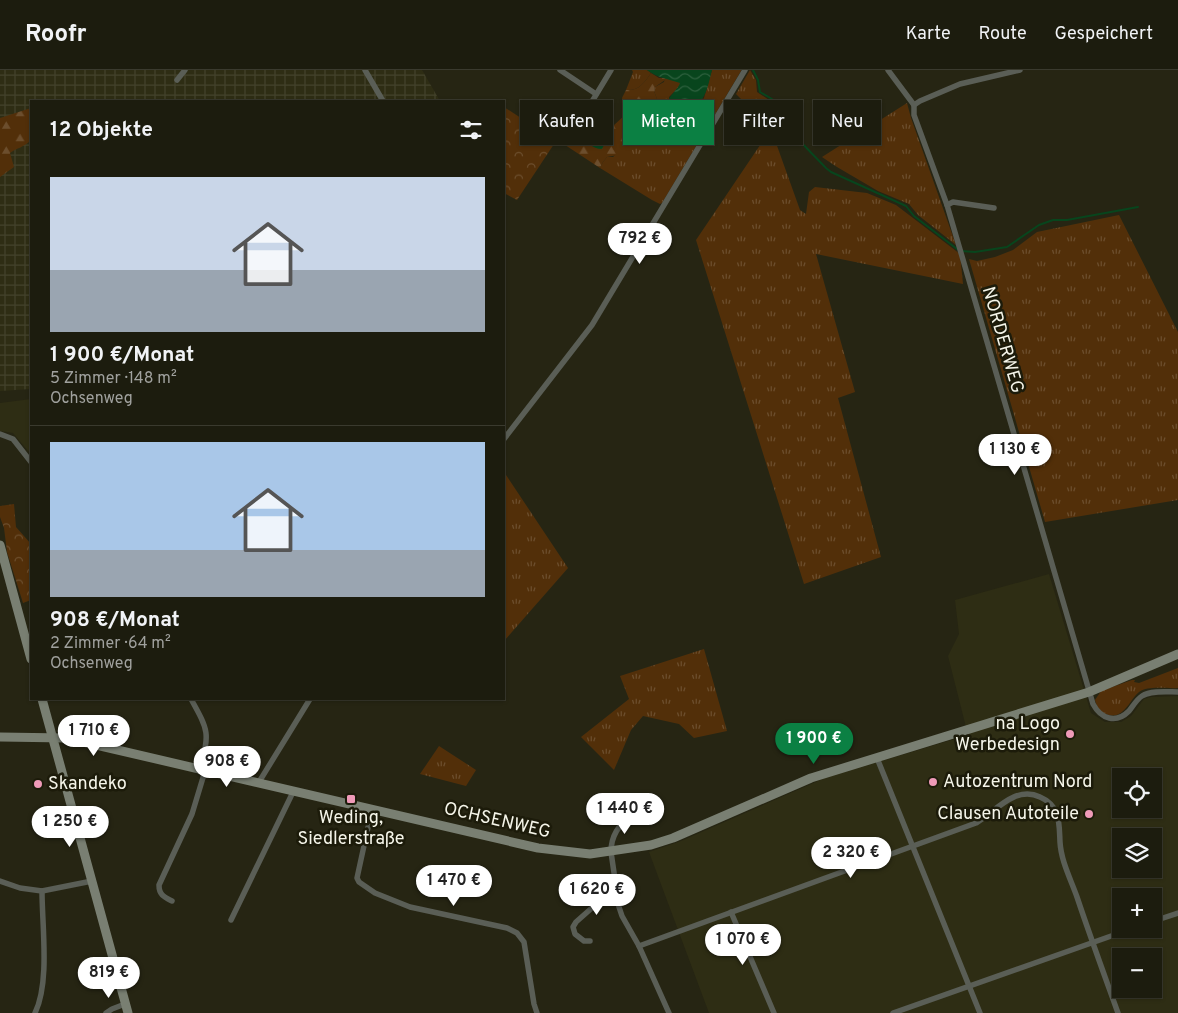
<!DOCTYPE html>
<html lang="de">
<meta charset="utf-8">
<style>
body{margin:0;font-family:Overpass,sans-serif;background:#252517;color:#f1f3f6;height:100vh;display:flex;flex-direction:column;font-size:19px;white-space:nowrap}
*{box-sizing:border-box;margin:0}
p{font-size:16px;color:#a0a19e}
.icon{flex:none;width:28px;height:28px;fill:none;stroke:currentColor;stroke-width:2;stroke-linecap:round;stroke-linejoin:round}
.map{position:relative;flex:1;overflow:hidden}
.panel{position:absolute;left:30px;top:30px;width:475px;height:600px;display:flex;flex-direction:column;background:#1c1c0e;border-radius:0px;box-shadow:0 1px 4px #0004,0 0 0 1px #3a3a2e}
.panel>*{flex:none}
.hud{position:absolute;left:520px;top:30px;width:475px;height:45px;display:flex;gap:10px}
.tools{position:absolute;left:1112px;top:698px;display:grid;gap:10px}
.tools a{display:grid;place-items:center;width:50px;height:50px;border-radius:0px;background:#1c1c0e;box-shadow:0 1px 4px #0004,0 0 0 1px #3a3a2e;font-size:25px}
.price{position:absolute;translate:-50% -42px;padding:0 11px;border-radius:18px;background:#fff;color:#222;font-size:16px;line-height:32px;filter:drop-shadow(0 1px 2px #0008)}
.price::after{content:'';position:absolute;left:50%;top:30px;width:15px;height:11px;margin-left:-8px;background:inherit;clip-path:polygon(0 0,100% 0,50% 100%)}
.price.active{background:#0b8043;color:#fff}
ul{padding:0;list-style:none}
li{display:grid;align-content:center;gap:10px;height:265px;padding:0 20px}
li+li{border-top:1px solid #3a3a2e}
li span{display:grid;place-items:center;height:155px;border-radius:0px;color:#555}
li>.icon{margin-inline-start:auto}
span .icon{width:90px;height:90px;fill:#fffc;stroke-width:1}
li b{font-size:21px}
h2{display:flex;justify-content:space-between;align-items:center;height:60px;padding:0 20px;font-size:21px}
.pill{padding:0 18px;border-radius:0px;background:#1c1c0e;box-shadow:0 1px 4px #0004,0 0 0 1px #3a3a2e;font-size:18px;line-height:45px}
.pill.active{background:#0b8043;color:#fff}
header{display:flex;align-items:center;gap:30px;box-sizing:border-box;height:70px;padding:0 25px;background:#1c1c0e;border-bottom:1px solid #3a3a2e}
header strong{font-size:24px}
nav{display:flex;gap:28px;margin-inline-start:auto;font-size:18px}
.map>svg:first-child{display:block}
.built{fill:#2e2d14;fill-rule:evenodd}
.industrial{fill:url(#industrial-grid)}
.grass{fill:url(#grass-tufts)}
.forest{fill:url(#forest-firs)}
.park{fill:url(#park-crowns)}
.water{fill:url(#water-waves)}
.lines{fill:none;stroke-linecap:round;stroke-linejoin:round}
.stream{stroke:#08451d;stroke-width:2}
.street{stroke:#5a5e56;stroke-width:5.5}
.secondary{stroke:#797f72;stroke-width:9}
.poi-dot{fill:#ef9ab8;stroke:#1c1b0a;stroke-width:2}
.labels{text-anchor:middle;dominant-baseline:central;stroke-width:5;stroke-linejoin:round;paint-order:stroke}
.street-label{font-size:18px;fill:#f5f5e9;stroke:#1c1b0a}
.poi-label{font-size:18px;fill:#f5f5e9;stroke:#1c1b0a;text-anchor:end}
</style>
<header>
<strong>Roofr</strong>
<nav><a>Karte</a><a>Route</a><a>Gespeichert</a></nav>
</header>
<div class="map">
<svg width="1178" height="943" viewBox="0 0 1178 943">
<defs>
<pattern id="industrial-grid" width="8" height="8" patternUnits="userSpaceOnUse" patternTransform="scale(1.25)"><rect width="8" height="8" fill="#2e2d14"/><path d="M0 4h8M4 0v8" fill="none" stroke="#43422b"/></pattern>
<pattern id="grass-tufts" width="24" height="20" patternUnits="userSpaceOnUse" patternTransform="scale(1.25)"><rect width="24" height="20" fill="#522f09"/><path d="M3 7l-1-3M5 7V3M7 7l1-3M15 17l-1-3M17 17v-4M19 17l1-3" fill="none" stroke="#6c4e2d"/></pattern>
<pattern id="forest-firs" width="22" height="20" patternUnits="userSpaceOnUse" patternTransform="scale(1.25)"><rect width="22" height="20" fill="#522f09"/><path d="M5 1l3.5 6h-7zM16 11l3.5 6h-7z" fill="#6c4e2d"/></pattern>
<pattern id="park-crowns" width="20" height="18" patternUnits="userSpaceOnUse" patternTransform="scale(1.25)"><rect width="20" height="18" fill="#522f09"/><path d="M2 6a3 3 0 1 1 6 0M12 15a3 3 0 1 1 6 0" fill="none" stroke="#6c4e2d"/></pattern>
<pattern id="water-waves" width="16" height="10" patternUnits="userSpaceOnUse" patternTransform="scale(1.25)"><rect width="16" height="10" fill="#08451d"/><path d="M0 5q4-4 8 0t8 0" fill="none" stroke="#2d603e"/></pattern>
</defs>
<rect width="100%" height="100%" fill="#262513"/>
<g class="built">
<polygon points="31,329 31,381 29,382 13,363 0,361 0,333"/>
<path d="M1049,504L1091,643L1105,652H1121L1131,646L1144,629L1151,627L1178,626V943H709L649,782L681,771L825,708L968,665L948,586L959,564L955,530ZM1121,706H1154V739H1121ZM1121,766H1154V799H1121ZM1121,826H1154V859H1121ZM1121,886H1154V919H1121Z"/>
</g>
<polygon class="industrial" points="0,0 422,0 440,31 31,31 31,319 0,321"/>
<g class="grass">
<path d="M632,0H647L651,3C644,13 639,21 626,20L633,2Z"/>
<polygon points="712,0 741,0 741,1 662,133 660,134 652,130 600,98 603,92 607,87 613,87 653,51 657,29 654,21 655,17 664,12 665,8 680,12 680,16 669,27 669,71 675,56 683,44 698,35 704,28"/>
<polygon points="750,0 756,10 757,22 772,32 776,51 771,59 800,140 806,144 809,122 815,117 867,123 896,135 960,184 963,214 816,184 855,322 838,328 881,487 804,514 696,170 771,59 736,24"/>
<polygon points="907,33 911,48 956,175 918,145 909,134 878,121 837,97 822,87"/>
<polygon points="1119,145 1178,262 1178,430 1045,452 969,189 977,191 995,187 1013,180 1037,162"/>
<polygon points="504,402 568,498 504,571"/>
<polygon points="704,579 727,661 694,668 679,654 643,646 631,660 614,700 581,667 629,629 620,606"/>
<path d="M1178,598V618C1167,619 1149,615 1139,622C1129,630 1124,651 1106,644C1099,642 1097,637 1095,630L1101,621L1132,610H1135L1134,612L1139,613Z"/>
<polygon points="439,676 476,700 466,716 420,704"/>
</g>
<g class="forest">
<path d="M651,3L659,8H665V10L655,17L654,21L657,29L653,51L647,63L623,84L607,87L603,92L600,98L559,71L580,57L606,58L613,56L625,45L626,41L622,28L626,20C639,21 644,13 651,3Z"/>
<path d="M31,38L30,71C24,77 17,78 10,83L14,97L0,107V48Z"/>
</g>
<g class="park">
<polygon points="504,37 556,71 517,130 504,123"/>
<polygon points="14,434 16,457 31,474 31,530 23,533 7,482 4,458 0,447 0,436"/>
</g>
<g class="water">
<path d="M647,0H712C709,11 707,25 699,33C694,38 687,40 682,45C674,54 673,67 664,76L660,75L657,72C660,57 662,42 669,29C672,23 678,19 680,13C666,8 660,9 647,0Z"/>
<path d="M580,63L602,67L610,72V73L604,75L602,79C592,79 587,71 578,69Z"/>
</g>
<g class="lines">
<g class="stream">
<polyline points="753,0 758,10 760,22 772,29 777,51 791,62 826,98 831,102 906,136 914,146 957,179"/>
<polyline points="961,181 975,182 1007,177 1039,155 1053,150 1067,150 1138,137"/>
</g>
<g class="street">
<polyline points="365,0 383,31"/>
<polyline points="560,0 596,24"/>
<polyline points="888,0 914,35"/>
<path d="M1020,0L960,14L920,31L914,35V45L947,135L1093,634C1101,649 1116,654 1129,641C1133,636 1137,629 1142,626C1151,620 1168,622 1178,622"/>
<polyline points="177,10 185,0"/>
<polyline points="556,71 576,58 611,0"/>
<polyline points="947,135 953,132 994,138"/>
<polyline points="0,364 13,369 31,392"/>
<polyline points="504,369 592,255 745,0"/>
<path d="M191,629C210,663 209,663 200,700"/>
<polyline points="877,688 980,943"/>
<polyline points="259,712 310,629"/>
<polyline points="372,739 357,808 359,812 375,823 410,837 507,858 517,863 524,872 534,934 537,943"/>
<path d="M630,745C619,756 611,765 611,782L619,837L622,846L639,876L669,943"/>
<polyline points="0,811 20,818 42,821 92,811"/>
<path d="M172,831C164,827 159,825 159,815L192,744L205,701"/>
<polyline points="731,842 774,943"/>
<polyline points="231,850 294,720"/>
<polyline points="1154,851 1178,843"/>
<polyline points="590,871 584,871 575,864 573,857 576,852 602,829 617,824"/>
<path d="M639,876L976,753C995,742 1015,715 1040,727C1061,736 1059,754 1060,772C1061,791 1071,810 1077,827C1090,866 1104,904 1118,943"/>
<path d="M35,943C50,912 42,856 42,821"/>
<polyline points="106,943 112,939 125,934"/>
<polyline points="893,943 1131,859"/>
</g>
<g class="secondary">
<polyline points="0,475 31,589"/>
<polyline points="42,629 128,943"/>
<polyline points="0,667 66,668 538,778 590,784 651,775 673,768 811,708 1089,622 1178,584"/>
</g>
</g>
<g class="poi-dot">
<circle cx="1070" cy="664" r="5"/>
<circle cx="933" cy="712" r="5"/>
<circle cx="38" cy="714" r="5"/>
<rect x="346" y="724" width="10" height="10" rx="2.5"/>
<circle cx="1089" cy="744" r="5"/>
</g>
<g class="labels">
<g class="street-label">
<text transform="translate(1002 270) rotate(74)">NORDERWEG</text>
<text transform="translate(497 751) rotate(13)">OCHSENWEG</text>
</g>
<g class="poi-label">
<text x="1060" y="654">na Logo<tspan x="1060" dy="21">Werbedesign</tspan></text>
<text x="943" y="712" text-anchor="start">Autozentrum Nord</text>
<text x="48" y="714" text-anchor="start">Skandeko</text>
<text x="1079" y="744">Clausen Autoteile</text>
<text x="351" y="748" text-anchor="middle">Weding,<tspan x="351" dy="21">Siedlerstraße</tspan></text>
</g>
</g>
</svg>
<div class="tools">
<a><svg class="icon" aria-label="locate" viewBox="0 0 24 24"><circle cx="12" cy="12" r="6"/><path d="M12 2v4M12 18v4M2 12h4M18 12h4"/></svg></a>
<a><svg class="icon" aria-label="layers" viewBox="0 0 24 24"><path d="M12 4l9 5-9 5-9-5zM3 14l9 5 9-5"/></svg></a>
<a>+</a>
<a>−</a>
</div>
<b class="price" style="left:640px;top:195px">792 €</b>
<b class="price" style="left:1015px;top:406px">1 130 €</b>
<b class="price" style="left:94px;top:687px">1 710 €</b>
<b class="price active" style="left:814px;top:695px">1 900 €</b>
<b class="price" style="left:227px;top:718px">908 €</b>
<b class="price" style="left:625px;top:765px">1 440 €</b>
<b class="price" style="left:70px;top:778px">1 250 €</b>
<b class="price" style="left:851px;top:809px">2 320 €</b>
<b class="price" style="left:454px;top:837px">1 470 €</b>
<b class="price" style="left:597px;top:846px">1 620 €</b>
<b class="price" style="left:743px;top:896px">1 070 €</b>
<b class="price" style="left:109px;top:929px">819 €</b>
<div class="hud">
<a class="pill">Kaufen</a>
<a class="pill active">Mieten</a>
<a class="pill">Filter</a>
<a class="pill">Neu</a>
</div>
<section class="panel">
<h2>12 Objekte<svg class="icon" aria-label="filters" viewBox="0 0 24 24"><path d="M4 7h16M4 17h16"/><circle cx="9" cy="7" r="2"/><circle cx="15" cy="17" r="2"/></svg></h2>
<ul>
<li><span style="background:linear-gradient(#c9d6e8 60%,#9aa5b1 0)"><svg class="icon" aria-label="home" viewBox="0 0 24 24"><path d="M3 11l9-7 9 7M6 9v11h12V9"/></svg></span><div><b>1 900 €/Monat</b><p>5 Zimmer · 148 m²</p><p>Ochsenweg</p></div></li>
<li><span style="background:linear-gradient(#a9c7e8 70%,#9aa5b1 0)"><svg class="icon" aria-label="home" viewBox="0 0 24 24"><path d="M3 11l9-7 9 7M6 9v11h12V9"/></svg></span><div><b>908 €/Monat</b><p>2 Zimmer · 64 m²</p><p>Ochsenweg</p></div></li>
</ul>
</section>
</div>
